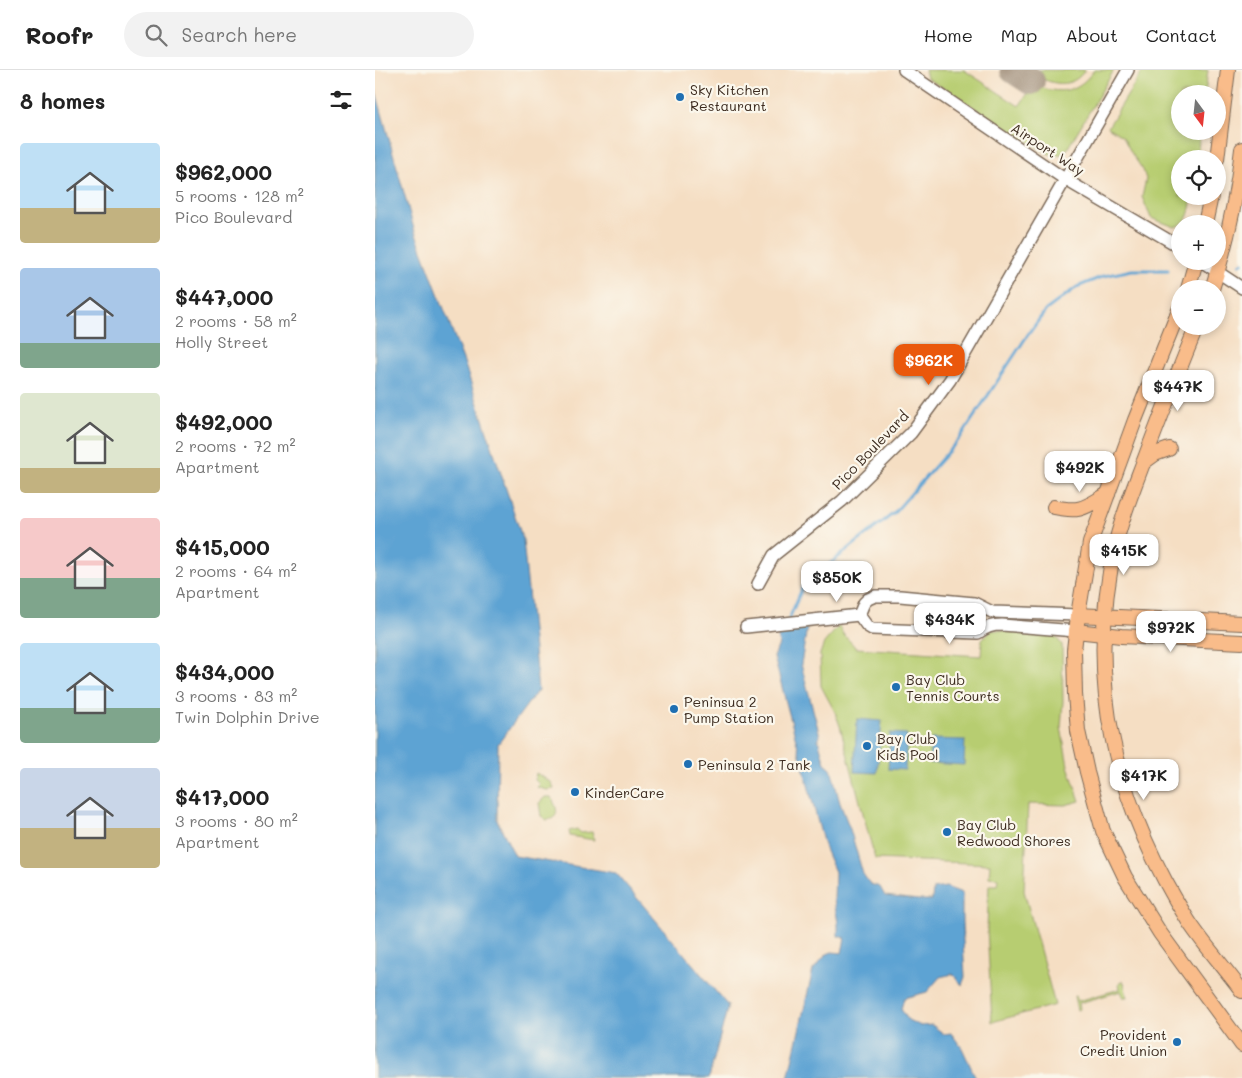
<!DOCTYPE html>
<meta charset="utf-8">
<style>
body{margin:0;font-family:Mali,sans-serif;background:#f2f2f2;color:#222;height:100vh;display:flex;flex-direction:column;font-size:19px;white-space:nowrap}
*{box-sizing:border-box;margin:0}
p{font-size:16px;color:#767676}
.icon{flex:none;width:28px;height:28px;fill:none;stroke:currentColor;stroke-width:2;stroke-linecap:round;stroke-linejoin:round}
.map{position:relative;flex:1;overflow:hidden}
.panel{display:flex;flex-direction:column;background:#fff;width:375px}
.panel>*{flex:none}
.needle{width:32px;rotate:165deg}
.fabs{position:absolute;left:796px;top:15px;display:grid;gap:10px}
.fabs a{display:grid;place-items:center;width:55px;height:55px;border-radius:50%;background:#fff;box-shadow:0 2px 8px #0003;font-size:25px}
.price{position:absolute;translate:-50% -42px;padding:0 11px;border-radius:10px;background:#fff;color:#222;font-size:16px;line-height:32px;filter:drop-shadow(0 1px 2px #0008)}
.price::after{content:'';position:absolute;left:50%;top:30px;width:15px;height:11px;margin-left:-8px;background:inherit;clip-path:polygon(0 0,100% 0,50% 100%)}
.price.current{background:#ea580c;color:#fff}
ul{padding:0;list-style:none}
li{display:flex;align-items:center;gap:15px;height:125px;padding:0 20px}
li span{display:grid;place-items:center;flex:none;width:140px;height:100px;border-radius:5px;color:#555}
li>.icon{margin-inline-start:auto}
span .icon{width:60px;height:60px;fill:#fffc;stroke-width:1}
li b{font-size:21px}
h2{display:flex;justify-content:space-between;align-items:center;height:60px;padding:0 20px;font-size:21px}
header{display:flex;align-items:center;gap:30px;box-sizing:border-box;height:70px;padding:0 25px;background:#fff;border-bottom:1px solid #e0e0e0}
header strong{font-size:24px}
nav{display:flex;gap:28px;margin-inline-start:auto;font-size:18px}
.search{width:350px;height:45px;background:#f2f2f2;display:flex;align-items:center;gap:12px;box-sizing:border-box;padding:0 18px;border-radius:28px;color:#767676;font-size:19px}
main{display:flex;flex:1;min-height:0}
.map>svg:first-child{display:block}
.green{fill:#b7cd71;stroke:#797c48}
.water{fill:#5da3d3;stroke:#4c6678}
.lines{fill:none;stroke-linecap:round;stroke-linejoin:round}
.stream{stroke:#5da3d3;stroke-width:3}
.taxiway{stroke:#988470;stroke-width:28}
.minor-casing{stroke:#7c6958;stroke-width:14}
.major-casing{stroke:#7c6958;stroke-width:16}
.minor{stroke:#fff;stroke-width:11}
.major{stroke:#f9bc8a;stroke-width:14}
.poi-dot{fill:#1f6fb2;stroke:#fbf7ec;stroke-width:2}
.labels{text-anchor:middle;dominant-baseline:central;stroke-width:4.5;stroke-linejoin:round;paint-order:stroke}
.poi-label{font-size:14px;fill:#3b2a1e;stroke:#fbf7ec;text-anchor:start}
.street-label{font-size:14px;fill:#3b2a1e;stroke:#fbf7ec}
</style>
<header>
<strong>Roofr</strong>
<div class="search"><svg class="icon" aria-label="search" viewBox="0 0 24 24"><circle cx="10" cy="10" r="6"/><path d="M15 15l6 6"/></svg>Search here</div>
<nav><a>Home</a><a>Map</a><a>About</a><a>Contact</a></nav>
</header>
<main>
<section class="panel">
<h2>8 homes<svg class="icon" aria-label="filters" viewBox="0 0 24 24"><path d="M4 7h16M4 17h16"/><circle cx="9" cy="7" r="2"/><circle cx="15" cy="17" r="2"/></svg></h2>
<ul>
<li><span style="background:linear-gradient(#bfe0f5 65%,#c2b280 0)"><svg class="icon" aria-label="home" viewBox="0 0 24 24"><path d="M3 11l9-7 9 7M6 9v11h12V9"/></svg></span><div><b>$962,000</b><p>5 rooms · 128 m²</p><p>Pico Boulevard</p></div></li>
<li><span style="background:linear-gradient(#a9c7e8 75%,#7fa58c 0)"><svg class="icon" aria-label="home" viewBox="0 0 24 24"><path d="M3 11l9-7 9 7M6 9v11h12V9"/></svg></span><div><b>$447,000</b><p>2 rooms · 58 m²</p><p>Holly Street</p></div></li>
<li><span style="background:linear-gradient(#dfe7d0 75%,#c2b280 0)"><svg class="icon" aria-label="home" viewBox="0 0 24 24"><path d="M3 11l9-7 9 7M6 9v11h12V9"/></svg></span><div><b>$492,000</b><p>2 rooms · 72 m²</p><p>Apartment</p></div></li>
<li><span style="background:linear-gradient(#f6c9c9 60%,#7fa58c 0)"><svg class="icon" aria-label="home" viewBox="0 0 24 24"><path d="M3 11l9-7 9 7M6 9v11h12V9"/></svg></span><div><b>$415,000</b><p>2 rooms · 64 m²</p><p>Apartment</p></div></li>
<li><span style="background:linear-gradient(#bfe0f5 65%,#7fa58c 0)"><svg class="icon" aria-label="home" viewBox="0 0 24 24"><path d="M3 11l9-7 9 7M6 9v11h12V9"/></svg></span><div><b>$434,000</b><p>3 rooms · 83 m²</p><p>Twin Dolphin Drive</p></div></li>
<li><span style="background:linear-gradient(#c9d6e8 60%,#c2b280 0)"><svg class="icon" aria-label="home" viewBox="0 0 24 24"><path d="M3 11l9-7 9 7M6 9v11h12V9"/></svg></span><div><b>$417,000</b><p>3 rooms · 80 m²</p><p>Apartment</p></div></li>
</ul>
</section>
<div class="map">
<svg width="867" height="1008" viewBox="0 0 867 1008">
<rect width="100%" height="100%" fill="#fbf7ec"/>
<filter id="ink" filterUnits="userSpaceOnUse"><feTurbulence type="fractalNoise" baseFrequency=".02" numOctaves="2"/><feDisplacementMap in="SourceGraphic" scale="10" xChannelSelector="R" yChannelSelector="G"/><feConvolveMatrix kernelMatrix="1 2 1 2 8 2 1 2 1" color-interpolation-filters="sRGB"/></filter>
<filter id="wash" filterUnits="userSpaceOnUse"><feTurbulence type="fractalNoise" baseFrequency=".0096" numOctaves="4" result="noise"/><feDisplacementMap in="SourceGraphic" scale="20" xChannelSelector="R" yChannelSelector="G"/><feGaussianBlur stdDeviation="1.12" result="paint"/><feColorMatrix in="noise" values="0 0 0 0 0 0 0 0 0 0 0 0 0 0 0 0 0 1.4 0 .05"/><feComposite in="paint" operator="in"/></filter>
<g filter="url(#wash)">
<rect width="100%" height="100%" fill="#f5dec3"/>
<g class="green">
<path d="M550,0H589L644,36L659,15C684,25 703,23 719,0H739L691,81C685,86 680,86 672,83L552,8Z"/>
<path d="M651,0H710C695,23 669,12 651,0Z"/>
<path d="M768,0H833L830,24H805V61H825L822,89H805V126H817C815,140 814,153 800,157L776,148L767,127L771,109L768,100L757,84L748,67L733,57Z"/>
<polygon points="464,556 468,564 481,578 606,586 607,569 617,560 678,563 687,575 688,631 686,657 693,696 705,731 690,735 653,734 649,821 680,935 617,952 612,858 614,815 622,815 623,808 614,807 615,794 500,789 465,656 460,642 446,616 445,584 449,573"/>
<polygon points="161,703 177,713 179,719 171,720 162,717 164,714 160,710"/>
<path d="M170,727H176C182,737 186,748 172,750L166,746L164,733Z"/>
<polygon points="202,759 206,763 217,762 219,770 195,766 194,761"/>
<polygon points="747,911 749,912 752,927 748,927 746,921 704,933 705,939 702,940 699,926 701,926 703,931 745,919 744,913"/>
</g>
<g class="water">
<polygon points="0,18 39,159 89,292 148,470 163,620 123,674 122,750 140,786 241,803 353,936 334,1008 0,1008"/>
<polygon points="432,558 426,594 445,666 443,670 450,693 456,698 465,733 475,759 488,804 495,814 505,817 510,826 543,830 557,830 558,819 571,817 587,823 587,852 590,907 587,915 578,904 565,907 552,922 529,928 526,939 533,950 546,956 557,955 569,964 576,963 587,978 601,1008 413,1008 438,900 452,884 457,882 467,883 470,868 463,866 463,853 459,830 460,802 450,779 399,587 404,574 402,563 410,560"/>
<polygon points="482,649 507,651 502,703 479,702"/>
<polygon points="515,663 532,664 530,700 513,699"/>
<polygon points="556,669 590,670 589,695 554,693"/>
</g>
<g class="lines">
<g class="stream">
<polyline points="865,194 867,193"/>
<polyline points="414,549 429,514 519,443 585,368 652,266 671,240 702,217 729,206 757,200 793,200"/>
</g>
<polyline class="taxiway" points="639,0 656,11"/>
</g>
</g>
<g filter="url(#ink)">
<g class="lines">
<defs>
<g id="minor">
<polyline points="529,0 691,110 805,177"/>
<polyline points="826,191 867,218"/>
<polyline points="383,514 399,485 467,431 536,363 575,310 753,0"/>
<polyline points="484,545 489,533 493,529 500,526 525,526 599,533 617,542 703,545"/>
<path d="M484,545L492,556L497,559L603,563C611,557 617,555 627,555L701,561"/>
<polyline points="371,557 484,545"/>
</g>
<g id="major">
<polyline points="842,89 853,0"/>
<polyline points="830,154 836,126"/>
<polyline points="813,219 821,191"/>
<path d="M837,219C852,173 862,127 867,79"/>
<polyline points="805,238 760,350 715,473 703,545 699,580 700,624 703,661 712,702 728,761 750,807 785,863 867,975"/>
<path d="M822,256C805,297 789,338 773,380C762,410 749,440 741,472C709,610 740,734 814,852C830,876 850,898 867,921"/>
<polyline points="769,392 780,384 794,379"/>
<path d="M679,437C707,443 710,437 733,424"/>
<polyline points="703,545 867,553"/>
<polyline points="701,561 746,566 867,572"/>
</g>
</defs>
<use href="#minor" class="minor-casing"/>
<use href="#major" class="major-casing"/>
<use href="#minor" class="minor"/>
<use href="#major" class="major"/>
</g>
</g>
<g class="poi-dot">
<circle cx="305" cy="27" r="5"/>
<circle cx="521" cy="617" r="5"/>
<circle cx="299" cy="639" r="5"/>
<circle cx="492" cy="676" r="5"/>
<circle cx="313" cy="694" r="5"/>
<circle cx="200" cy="722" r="5"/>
<circle cx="572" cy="762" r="5"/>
<circle cx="802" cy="972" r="5"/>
</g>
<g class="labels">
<g class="poi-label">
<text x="315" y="19">Sky Kitchen<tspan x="315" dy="16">Restaurant</tspan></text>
<text x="531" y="609">Bay Club<tspan x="531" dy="16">Tennis Courts</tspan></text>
<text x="309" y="631">Peninsua 2<tspan x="309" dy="16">Pump Station</tspan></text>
<text x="502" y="668">Bay Club<tspan x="502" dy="16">Kids Pool</tspan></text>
<text x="323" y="694">Peninsula 2 Tank</text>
<text x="210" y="722">KinderCare</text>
<text x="582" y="754">Bay Club<tspan x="582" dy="16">Redwood Shores</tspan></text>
<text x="792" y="964" text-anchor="end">Provident<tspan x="792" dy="16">Credit Union</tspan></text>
</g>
<g class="street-label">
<text transform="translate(673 79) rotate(33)">Airport Way</text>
<text transform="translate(495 380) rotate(-46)">Pico Boulevard</text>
</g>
</g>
</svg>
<div class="fabs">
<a><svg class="needle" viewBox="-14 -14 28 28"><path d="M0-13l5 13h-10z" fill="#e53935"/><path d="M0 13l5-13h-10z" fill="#767676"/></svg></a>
<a><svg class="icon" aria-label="locate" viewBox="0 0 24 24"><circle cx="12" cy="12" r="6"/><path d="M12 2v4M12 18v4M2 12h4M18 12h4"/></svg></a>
<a>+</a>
<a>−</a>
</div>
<b class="price current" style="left:554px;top:316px">$962K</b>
<b class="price" style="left:803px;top:342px">$447K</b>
<b class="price" style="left:705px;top:423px">$492K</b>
<b class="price" style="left:749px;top:506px">$415K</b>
<b class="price" style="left:462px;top:533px">$850K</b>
<b class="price" style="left:575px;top:575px">$434K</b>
<b class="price" style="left:796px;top:583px">$972K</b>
<b class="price" style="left:769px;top:731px">$417K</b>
</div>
</main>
